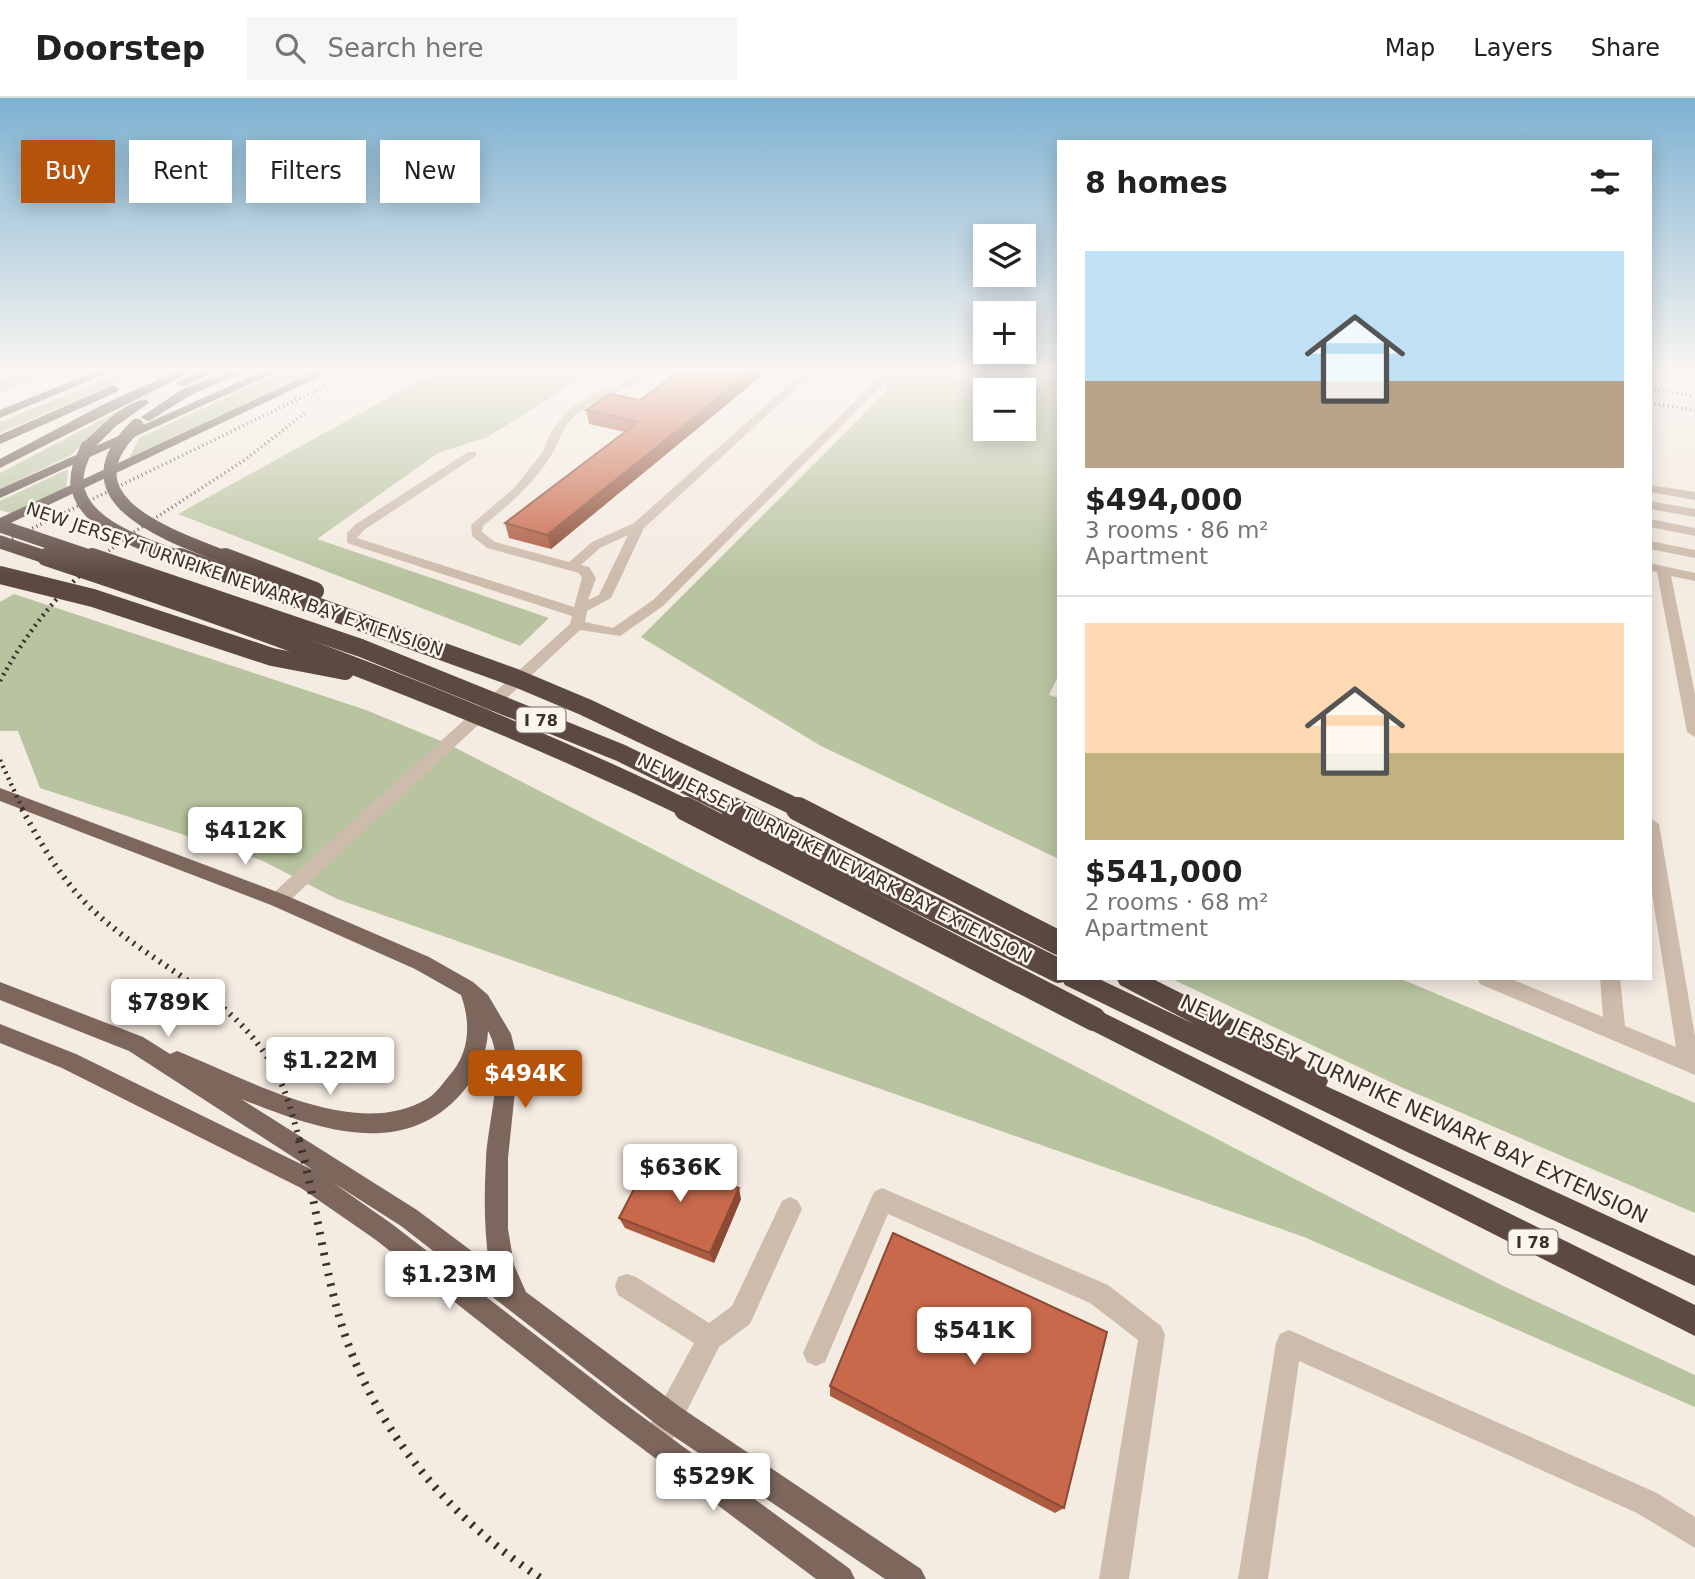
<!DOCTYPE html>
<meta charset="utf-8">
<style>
body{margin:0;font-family:"DejaVu Sans",sans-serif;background:#f6f6f6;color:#222;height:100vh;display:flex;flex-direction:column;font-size:26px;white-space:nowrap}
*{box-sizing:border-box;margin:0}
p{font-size:23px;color:#767676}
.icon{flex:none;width:38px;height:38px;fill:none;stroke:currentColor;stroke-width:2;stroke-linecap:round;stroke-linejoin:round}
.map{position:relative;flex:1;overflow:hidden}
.details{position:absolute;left:1057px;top:42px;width:595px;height:840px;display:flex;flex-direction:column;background:#fff;border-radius:0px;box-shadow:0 4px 18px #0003}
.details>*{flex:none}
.guide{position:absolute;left:21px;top:42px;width:665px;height:63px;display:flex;gap:14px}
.tools{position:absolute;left:973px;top:126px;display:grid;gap:14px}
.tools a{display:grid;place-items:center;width:63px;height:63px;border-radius:0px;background:#fff;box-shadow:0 4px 18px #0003;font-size:35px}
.price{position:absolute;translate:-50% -60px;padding:0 16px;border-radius:7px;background:#fff;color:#222;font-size:23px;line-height:46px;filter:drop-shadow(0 2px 4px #0008)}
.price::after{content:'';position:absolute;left:50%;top:42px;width:21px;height:16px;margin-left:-10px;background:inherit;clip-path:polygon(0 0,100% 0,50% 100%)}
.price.current{background:#b45309;color:#fff}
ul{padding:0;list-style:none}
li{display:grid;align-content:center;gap:14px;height:371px;padding:0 28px}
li+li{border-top:2px solid #e0e0e0}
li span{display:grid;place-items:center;height:217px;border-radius:0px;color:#555}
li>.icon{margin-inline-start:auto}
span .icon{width:126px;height:126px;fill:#fffc;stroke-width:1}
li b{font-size:30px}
h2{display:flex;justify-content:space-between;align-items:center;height:84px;padding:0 28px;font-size:30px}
.pill{padding:0 24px;border-radius:0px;background:#fff;box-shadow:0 4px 18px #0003;font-size:24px;line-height:63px}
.pill.current{background:#b45309;color:#fff}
header{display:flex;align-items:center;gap:42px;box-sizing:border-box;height:98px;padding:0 35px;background:#fff;border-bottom:2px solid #e0e0e0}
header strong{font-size:33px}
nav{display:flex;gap:38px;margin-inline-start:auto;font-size:24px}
.search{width:490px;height:63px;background:#f6f6f6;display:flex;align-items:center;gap:18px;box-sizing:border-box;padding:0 24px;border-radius:0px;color:#767676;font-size:26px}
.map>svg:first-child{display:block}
.green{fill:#b8c4a0;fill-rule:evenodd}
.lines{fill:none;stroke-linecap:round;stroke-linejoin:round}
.minor{fill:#cdbbac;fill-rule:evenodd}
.major{fill:#7d675c;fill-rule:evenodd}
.highway{fill:#5c4a42;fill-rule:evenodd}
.rail-far3{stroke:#3b302b;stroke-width:3.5;stroke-dasharray:1 3.5;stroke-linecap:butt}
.rail-far2{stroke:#3b302b;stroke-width:4.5;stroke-dasharray:2 4.5;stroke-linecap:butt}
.rail-far1{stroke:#3b302b;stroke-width:6;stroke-dasharray:2 6;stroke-linecap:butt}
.rail{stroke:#3b302b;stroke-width:8;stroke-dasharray:2.5 8;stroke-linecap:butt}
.highway-bridge-far2{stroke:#5c4a42;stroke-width:13}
.highway-bridge-far1{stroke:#5c4a42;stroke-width:18}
.highway-bridge{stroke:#5c4a42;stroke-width:24}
.wall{fill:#ac5a40}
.shaded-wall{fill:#8c4a34}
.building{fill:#c8694b;stroke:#8c4a34;stroke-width:2}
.labels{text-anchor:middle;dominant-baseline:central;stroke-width:5;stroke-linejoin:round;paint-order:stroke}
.shield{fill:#fbf5ee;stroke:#756b66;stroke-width:2}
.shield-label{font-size:16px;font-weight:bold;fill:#3b302b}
.street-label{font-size:18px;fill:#3b302b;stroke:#fbf5ee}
.near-street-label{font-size:21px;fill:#3b302b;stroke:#fbf5ee}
</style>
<header>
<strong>Doorstep</strong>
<div class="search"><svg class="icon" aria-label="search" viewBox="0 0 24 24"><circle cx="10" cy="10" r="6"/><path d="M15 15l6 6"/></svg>Search here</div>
<nav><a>Map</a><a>Layers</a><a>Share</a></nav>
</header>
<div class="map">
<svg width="1695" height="1481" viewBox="0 0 1695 1481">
<rect width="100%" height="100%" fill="#f4ebe1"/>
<g class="green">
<polygon points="30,270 61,270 0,294 0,281"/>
<polygon points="134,270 151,270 0,335 0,324"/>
<polygon points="290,270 321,270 129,360 139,340"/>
<polygon points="442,270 592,270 578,283 487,339 438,355 317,441 549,520 520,548 178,416"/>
<path d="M889,270H1059V576L1049,597L1059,600V761L821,648L641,539L886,294ZM985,292H1024V331H985Z"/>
<polygon points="162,290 95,333 71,357 0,391 0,375"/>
<polygon points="68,371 66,391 13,416 0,412 0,403"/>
<polygon points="14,496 366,612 448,646 1501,1187 1695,1277 1695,1309 1304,1139 337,801 261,762 40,690 18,633 0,633 0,504"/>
<polygon points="1170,880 1399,880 1695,1005 1695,1115 1401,989"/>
</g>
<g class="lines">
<g class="minor">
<path d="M644,270H655C632,292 600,297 576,317C562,328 560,344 551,358C533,386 509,407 483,428L482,434L495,444L569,464L592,444L634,425L801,276L799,270H809L811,277L644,430L611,500L587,513L585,524L613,530L653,502L889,270H899L663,508L620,538L580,532L285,807L278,809L271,807L269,802L271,797L570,526L572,518L347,445V435L356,426L468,354H476V358L364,432L357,440L574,509L582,480L579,475L487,450L472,438L471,427L514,390L542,355L551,334L566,314L590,298L618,287ZM628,437L599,497L588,502L596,480L589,469L581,467L600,450Z"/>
<polygon points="1650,387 1695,394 1695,402 1650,394"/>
<polygon points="1650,403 1695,411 1695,419 1650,411"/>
<polygon points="1650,421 1695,430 1695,438 1650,429"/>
<polygon points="1650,443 1695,452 1695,460 1650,451"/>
<polygon points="1650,465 1695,475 1695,483 1671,478 1695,596 1695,639 1687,634 1657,474 1650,473"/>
<polygon points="1650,720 1659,726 1695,938 1695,977 1480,886 1477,880 1509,880 1603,919 1600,880 1620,880 1625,928 1676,949 1650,783"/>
<polygon points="882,1090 1108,1187 1161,1228 1165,1237 1129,1481 1099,1481 1138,1242 1090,1205 888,1116 825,1264 816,1268 807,1264 803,1255 807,1246 874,1094"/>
<polygon points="790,1099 798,1103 802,1111 750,1226 719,1249 666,1354 656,1358 646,1354 642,1344 646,1334 694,1245 618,1197 615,1188 618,1179 627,1176 636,1179 709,1225 732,1208 782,1103"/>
<polygon points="1289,1232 1657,1395 1695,1419 1695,1450 1637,1415 1299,1263 1268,1481 1238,1481 1276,1245 1280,1236"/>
</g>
<path class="major" d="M0,690L285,797L429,859L473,884L488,897L511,936L518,964L508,1060V1131L514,1167L526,1194L680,1309L921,1471L926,1481H885L660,1329L401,1128L332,1084L392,1126L621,1303L850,1471L855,1481H816L603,1321L376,1142L301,1090L62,970L0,945V926L76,956L313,1072L129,953L0,902V884L143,939L170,956L177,953C246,980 355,1044 427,1001C436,996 443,985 449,978C470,955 471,925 461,897L415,871L271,807L0,703ZM488,933C507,965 487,1026 486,1062C484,1097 484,1131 489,1166L417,1112L241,1001C313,1029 400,1064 461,996C477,978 487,957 488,933Z"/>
<g class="highway">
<polygon points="0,270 19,270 0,278"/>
<polygon points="104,270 119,270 0,320 0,312"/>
<polygon points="184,270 199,270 0,370 0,361 102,307"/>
<polygon points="206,270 221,270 185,288 175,285"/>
<polygon points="237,270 252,270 189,298 151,322 147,323 141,319 181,292"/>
<path d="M270,270H285L0,400V391L85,353L80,349L82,346C96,333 127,300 147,302L149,305L116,328L96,348Z"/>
<polygon points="323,270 338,270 0,430 0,420"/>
<polygon points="113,287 119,291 117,294 0,346 0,337"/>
<polygon points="1061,880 1097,880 1194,926 1120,887 1116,880 1151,880 1248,929 1324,975 1328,983 1326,988 1695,1158 1695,1188 1405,1053 1065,887"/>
<polygon points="1094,910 1695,1207 1695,1238 1085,929 1082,921 1085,913"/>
</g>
<g class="rail-far3">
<polyline points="1650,291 1695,298"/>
<polyline points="1650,305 1695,312"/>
<polyline points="0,446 362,270"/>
<polyline points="98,461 134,434 246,361 305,315"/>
</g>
<g class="rail-far2">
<path d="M0,583C28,532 56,497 100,459"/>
<polyline points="0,662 23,712"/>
</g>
<path class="rail-far1" d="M22,711C42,748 64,786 96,815C153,868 234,898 273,969C286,991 293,1019 300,1044"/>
<path class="rail" d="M299,1042C316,1103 323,1165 341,1225C374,1332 450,1421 542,1481"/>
<g class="highway-bridge-far2">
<path d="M137,327C58,402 171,438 230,461"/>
<path d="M87,349C82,361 76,372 77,386C82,429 150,449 185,461"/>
<polyline points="0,428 98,461"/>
<polyline points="0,444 51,461"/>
</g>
<g class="highway-bridge-far1">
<path d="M46,459C269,533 478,610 690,712"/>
<polyline points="92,459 361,550 621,655 736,712"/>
<polyline points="180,459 516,580 585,609 802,712"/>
<polyline points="225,459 315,493"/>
<polyline points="0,477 93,500 272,559 345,573"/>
</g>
<g class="highway-bridge">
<polyline points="686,711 1094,921"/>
<polyline points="733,711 1059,873"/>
<polyline points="798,711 1059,845"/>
</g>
</g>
<g class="wall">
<polygon points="771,270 551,451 509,440 505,425 625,334 589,326 586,312 640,302"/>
<polygon points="741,1101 714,1165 625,1130 619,1120"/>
<polygon points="830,1288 1064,1410 1055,1415 830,1298"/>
</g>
<g class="shaded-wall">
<polygon points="755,270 771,270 551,451 547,437"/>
<polygon points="739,1090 741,1101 714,1165 710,1155"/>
</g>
<g class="building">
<polygon points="684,270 755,270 547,437 505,425 638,324 586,312 610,296 640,302"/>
<polygon points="651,1058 739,1090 710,1155 619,1120"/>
<polygon points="893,1135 1107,1234 1064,1410 830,1288"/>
</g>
<linearGradient id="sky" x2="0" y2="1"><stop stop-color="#7eb2d2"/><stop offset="0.57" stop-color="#faf6f2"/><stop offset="1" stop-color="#faf6f2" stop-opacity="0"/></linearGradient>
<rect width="1695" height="477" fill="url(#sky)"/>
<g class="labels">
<g class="shield">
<rect x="516.5" y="609.5" width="49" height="25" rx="5"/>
<rect x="1508.5" y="1131.5" width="49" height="25" rx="5"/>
</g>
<g class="shield-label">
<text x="541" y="622">I 78</text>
<text x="1533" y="1144">I 78</text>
</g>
<g class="street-label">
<text transform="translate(235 481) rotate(19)">NEW JERSEY TURNPIKE NEWARK BAY EXTENSION</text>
<text transform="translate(835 760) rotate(27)">NEW JERSEY TURNPIKE NEWARK BAY EXTENSION</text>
</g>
<g class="near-street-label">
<text transform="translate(1414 1011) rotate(25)">NEW JERSEY TURNPIKE NEWARK BAY EXTENSION</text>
</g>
</g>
</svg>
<div class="tools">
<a><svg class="icon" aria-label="layers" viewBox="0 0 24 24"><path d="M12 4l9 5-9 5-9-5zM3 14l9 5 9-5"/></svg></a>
<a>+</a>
<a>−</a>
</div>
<b class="price" style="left:245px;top:769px">$412K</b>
<b class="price" style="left:168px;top:941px">$789K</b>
<b class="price" style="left:330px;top:999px">$1.22M</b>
<b class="price current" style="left:525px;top:1012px">$494K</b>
<b class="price" style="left:680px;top:1106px">$636K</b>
<b class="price" style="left:449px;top:1213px">$1.23M</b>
<b class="price" style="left:974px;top:1269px">$541K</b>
<b class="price" style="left:713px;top:1415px">$529K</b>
<div class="guide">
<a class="pill current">Buy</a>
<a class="pill">Rent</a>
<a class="pill">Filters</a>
<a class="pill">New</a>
</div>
<section class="details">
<h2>8 homes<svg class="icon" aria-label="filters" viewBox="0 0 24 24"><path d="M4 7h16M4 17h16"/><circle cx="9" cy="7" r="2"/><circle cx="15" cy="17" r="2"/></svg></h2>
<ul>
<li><span style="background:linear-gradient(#bfe0f5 60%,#b9a48a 0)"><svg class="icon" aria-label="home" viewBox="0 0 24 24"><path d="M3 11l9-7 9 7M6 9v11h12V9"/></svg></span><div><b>$494,000</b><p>3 rooms · 86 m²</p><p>Apartment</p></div></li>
<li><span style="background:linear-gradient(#ffd9b3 60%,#c2b280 0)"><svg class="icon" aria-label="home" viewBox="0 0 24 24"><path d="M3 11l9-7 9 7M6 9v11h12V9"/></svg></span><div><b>$541,000</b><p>2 rooms · 68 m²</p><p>Apartment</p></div></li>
</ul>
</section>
</div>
